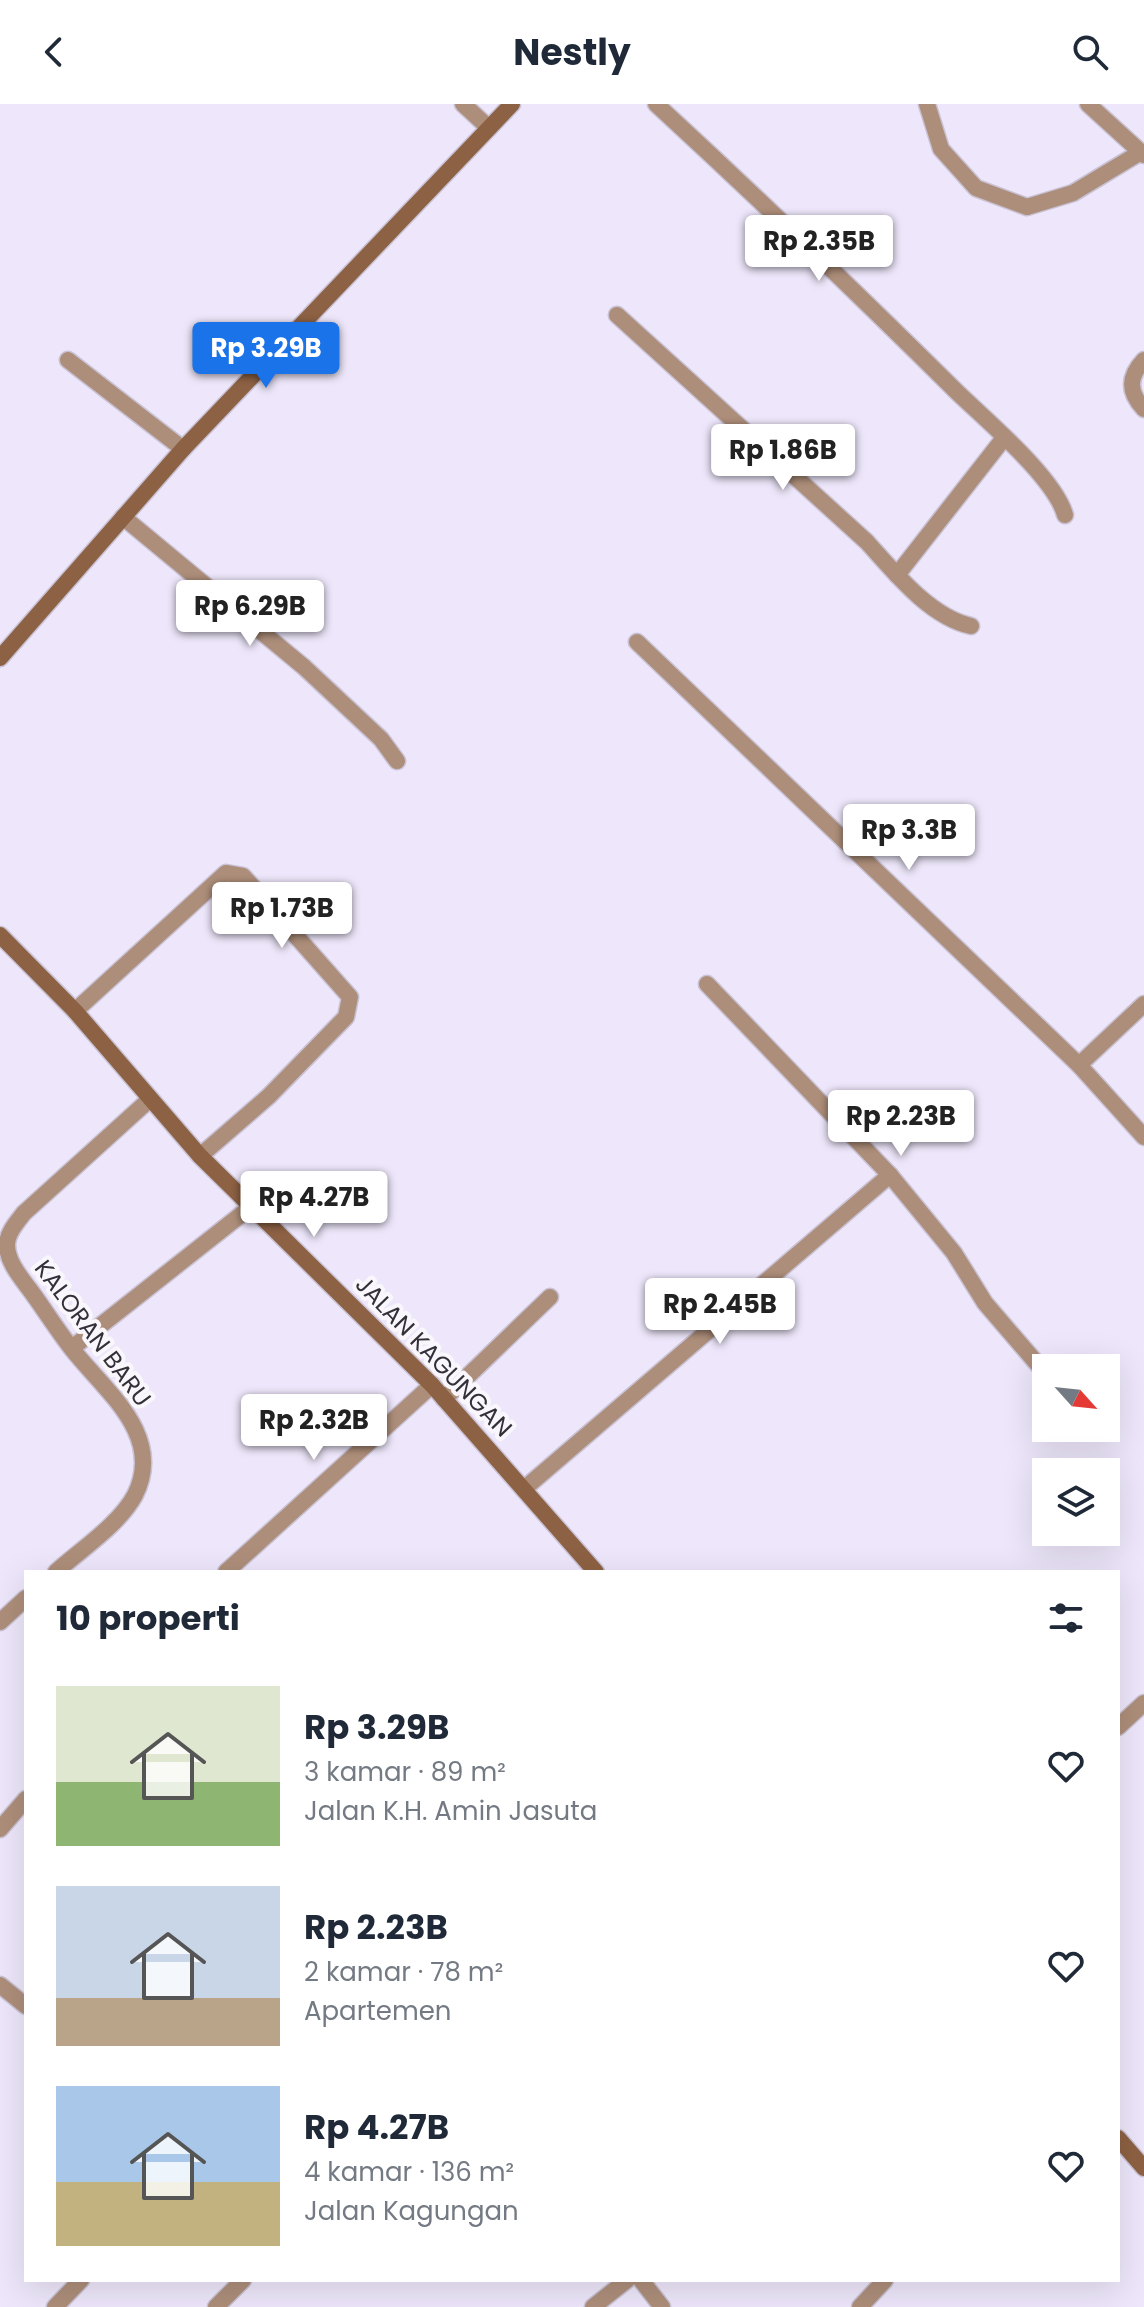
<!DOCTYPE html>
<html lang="id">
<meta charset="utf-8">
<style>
body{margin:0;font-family:Poppins,sans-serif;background:#f2f2f3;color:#1f2937;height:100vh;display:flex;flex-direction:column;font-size:30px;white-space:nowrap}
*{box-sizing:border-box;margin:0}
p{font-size:26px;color:#747a83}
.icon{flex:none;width:44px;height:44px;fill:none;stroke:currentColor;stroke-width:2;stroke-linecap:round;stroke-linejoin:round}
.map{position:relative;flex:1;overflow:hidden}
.panel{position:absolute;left:24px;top:1466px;width:1096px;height:712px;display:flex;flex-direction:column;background:#fff;border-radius:0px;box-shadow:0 8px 32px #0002}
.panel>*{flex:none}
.needle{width:52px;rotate:117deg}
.fabs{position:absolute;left:1032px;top:1250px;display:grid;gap:16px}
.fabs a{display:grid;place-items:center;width:88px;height:88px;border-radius:0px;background:#fff;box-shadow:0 8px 32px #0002;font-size:40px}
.price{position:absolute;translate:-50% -68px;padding:0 18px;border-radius:8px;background:#fff;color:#222;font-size:26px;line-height:52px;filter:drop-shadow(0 2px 4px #0008)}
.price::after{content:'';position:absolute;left:50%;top:48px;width:24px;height:18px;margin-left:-12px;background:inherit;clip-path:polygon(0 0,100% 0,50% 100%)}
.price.active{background:#1a73e8;color:#fff}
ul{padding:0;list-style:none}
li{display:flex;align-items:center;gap:24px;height:200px;padding:0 32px}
li span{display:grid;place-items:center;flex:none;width:224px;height:160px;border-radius:0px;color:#555}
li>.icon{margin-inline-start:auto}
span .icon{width:96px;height:96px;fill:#fffc;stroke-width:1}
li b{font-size:34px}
h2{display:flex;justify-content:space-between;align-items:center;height:96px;padding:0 32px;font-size:34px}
header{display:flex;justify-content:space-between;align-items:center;height:104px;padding:0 32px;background:#fff;font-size:36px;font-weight:700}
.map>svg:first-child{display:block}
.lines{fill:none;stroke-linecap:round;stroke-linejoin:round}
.lane-casing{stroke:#c9c2d4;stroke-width:19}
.street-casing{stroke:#c9c2d4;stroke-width:19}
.secondary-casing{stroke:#c9c2d4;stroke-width:19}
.lane{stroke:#ad8e7a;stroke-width:16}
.street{stroke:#ad8e7a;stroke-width:16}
.secondary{stroke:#8d6143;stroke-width:16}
.labels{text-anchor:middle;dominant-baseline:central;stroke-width:8;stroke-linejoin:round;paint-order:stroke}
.street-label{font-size:24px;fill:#333039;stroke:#f9f7fc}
</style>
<header><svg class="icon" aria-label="back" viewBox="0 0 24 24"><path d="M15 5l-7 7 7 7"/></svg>Nestly<svg class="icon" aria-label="search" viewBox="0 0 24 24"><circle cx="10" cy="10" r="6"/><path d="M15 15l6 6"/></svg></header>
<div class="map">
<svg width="1144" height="2203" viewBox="0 0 1144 2203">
<rect width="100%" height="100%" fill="#eee7fb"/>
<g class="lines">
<defs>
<polyline id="lane" points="444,1295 550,1193"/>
<g id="street">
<polyline points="463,0 489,24"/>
<path d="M656,0C758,94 858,190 957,288C986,316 1055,374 1065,411"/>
<polyline points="927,0 941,45 976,84 1027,103 1073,89 1141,48"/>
<polyline points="1088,0 1144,51"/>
<path d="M617,211L867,438C895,469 930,513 971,522"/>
<polyline points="68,256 183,345"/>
<path d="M1144,256C1128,273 1128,288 1144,305"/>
<polyline points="123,413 304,563 381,635 397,657"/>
<polyline points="897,471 1004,334"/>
<polyline points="637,538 1079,961 1144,1033"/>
<polyline points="707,880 890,1071 954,1149 985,1199 1046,1270"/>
<polyline points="75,907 226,769 243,772 350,893 346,913 269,992 200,1052"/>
<polyline points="1079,961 1144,900"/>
<polyline points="72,1244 252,1102"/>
<polyline points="525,1384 890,1071"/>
<path d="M56,1468C80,1446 119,1421 135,1391C165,1331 105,1287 72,1245C58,1227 46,1208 33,1190C23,1176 7,1159 7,1141C7,1129 17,1118 24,1109L149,996"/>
<polyline points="226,1468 432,1281"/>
<polyline points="0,1518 26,1494"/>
<polyline points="1118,1623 1144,1599"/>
<polyline points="0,1725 26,1695"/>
<polyline points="0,1881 26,1902"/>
<polyline points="641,2176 662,2203"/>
<polyline points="55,2203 81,2176"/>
<polyline points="216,2203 243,2176"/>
<polyline points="593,2203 627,2176"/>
<polyline points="860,2203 885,2176"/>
</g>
<g id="secondary">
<polyline points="0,554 183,345 512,0"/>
<polyline points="0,831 75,907 200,1052 432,1281 596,1468"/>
<polyline points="1118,2034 1144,2064"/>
</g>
</defs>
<use href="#lane" class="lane-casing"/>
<use href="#street" class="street-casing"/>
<use href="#secondary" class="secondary-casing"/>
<use href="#lane" class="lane"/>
<use href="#street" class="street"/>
<use href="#secondary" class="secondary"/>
</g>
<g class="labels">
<g class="street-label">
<text transform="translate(93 1229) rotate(53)">KALORAN BARU</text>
<text transform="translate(434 1252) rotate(46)">JALAN KAGUNGAN</text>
</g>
</g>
</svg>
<div class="fabs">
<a><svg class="needle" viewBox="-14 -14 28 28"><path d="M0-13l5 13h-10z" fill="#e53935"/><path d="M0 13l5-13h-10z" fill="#747a83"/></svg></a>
<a><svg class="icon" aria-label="layers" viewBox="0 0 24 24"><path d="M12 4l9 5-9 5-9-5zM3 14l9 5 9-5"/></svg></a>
</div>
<b class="price" style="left:819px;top:179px">Rp 2.35B</b>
<b class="price active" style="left:266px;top:286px">Rp 3.29B</b>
<b class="price" style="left:783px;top:388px">Rp 1.86B</b>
<b class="price" style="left:250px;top:544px">Rp 6.29B</b>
<b class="price" style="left:909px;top:768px">Rp 3.3B</b>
<b class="price" style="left:282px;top:846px">Rp 1.73B</b>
<b class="price" style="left:901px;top:1054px">Rp 2.23B</b>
<b class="price" style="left:314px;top:1135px">Rp 4.27B</b>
<b class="price" style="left:720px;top:1242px">Rp 2.45B</b>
<b class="price" style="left:314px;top:1358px">Rp 2.32B</b>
<section class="panel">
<h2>10 properti<svg class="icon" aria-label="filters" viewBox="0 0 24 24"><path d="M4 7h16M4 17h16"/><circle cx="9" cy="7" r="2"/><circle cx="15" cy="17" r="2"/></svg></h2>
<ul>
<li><span style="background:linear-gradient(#dfe7d0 60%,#8fb573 0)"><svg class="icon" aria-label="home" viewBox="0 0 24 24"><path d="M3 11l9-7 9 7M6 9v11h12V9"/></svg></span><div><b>Rp 3.29B</b><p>3 kamar · 89 m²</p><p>Jalan K.H. Amin Jasuta</p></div><svg class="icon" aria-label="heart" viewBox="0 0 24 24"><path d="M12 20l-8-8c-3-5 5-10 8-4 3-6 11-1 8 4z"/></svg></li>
<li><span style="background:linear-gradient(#c9d6e8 70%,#b9a48a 0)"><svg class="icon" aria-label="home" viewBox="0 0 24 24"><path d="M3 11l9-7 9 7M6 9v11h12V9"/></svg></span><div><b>Rp 2.23B</b><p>2 kamar · 78 m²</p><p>Apartemen</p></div><svg class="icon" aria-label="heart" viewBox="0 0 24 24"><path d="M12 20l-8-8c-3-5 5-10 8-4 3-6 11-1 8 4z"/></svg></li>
<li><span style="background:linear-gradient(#a9c7e8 60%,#c2b280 0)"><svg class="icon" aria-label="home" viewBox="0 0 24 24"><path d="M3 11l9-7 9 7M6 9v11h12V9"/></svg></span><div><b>Rp 4.27B</b><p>4 kamar · 136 m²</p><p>Jalan Kagungan</p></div><svg class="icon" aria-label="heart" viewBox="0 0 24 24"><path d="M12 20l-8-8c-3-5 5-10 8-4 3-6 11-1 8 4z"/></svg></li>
</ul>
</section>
</div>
